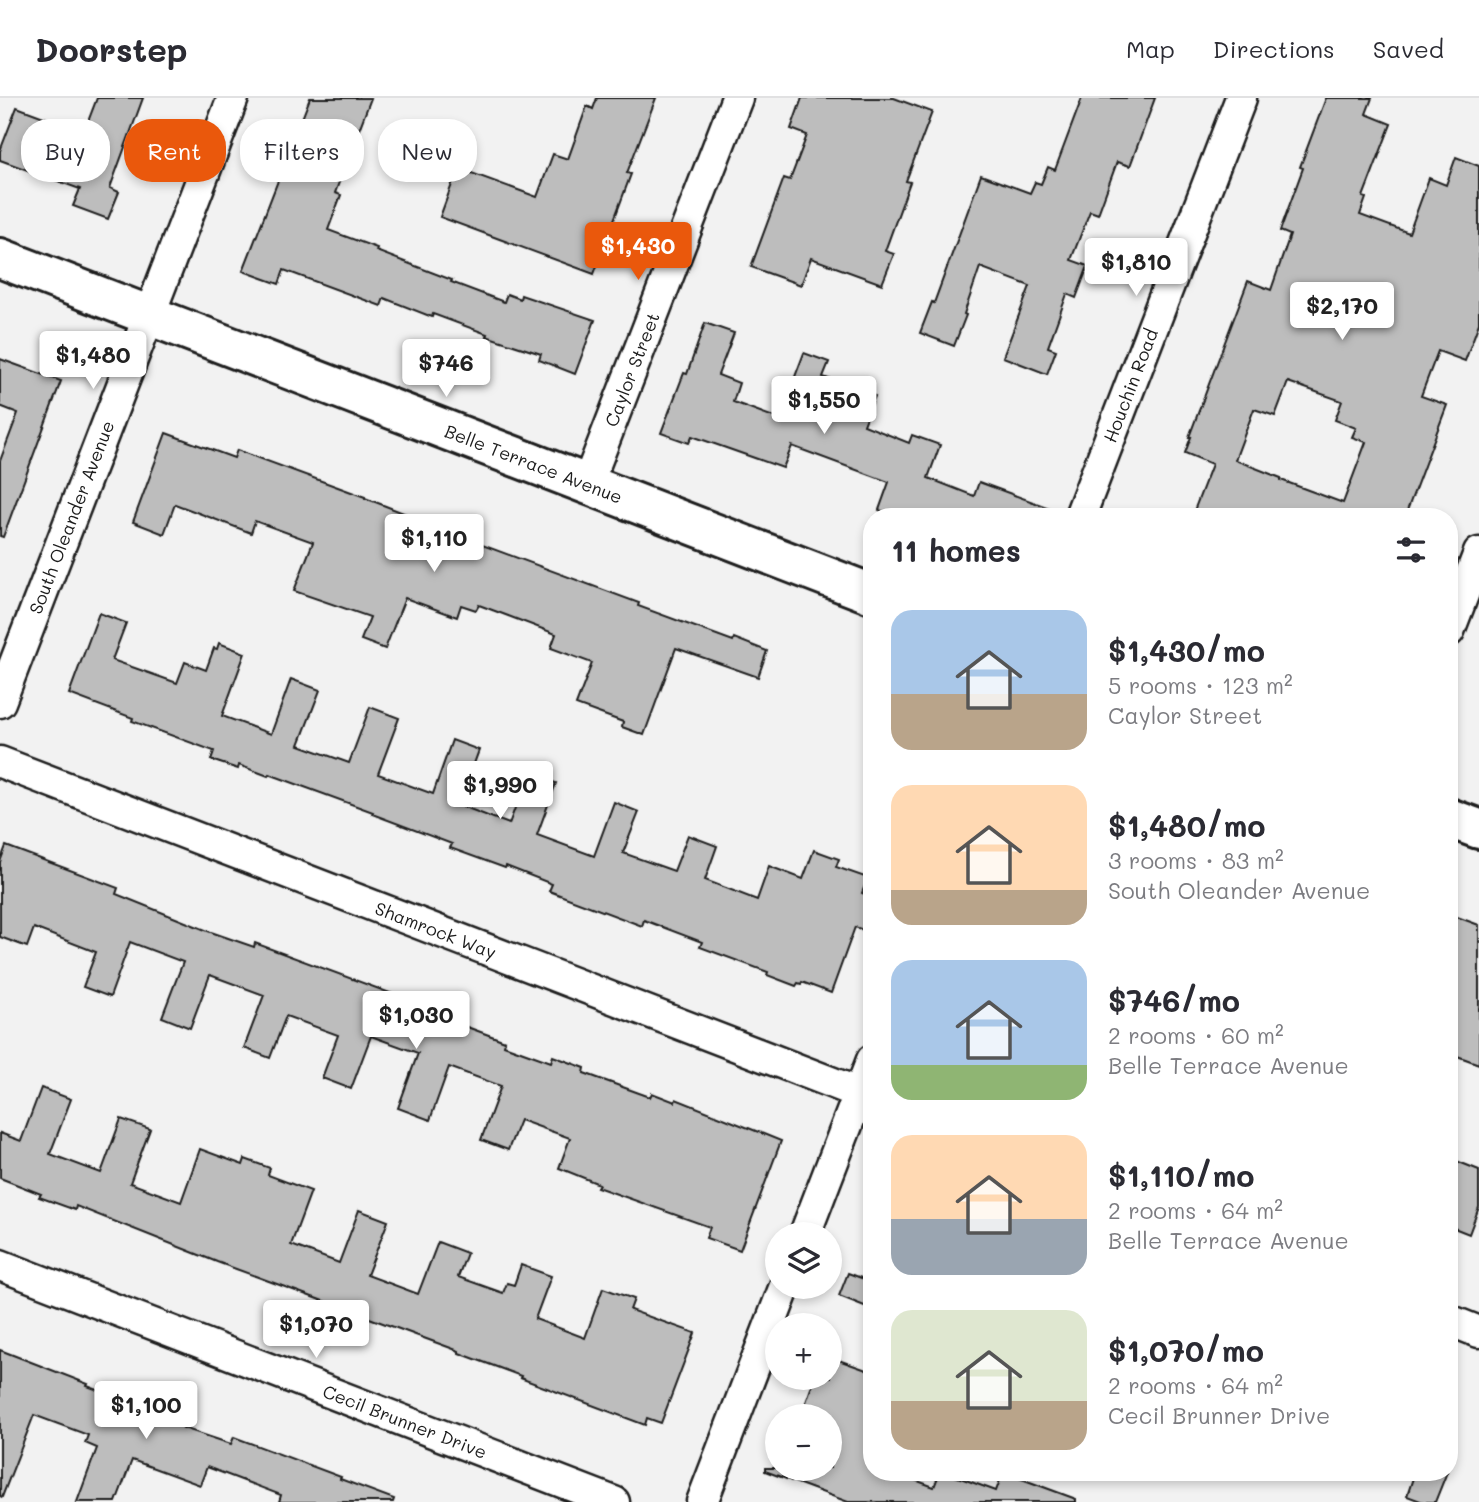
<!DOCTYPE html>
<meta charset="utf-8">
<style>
body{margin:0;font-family:Mali,sans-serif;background:#f7f7f7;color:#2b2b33;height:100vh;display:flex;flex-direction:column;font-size:26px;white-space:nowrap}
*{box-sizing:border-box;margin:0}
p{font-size:23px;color:#7c7c81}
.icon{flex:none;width:38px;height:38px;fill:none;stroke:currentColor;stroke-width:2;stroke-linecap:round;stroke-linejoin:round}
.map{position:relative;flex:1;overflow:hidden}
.details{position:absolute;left:863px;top:410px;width:595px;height:973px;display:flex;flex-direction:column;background:#fff;border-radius:28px;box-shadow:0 4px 10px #0003}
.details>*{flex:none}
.guide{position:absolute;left:21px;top:21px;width:665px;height:63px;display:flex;gap:14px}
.controls{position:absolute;left:765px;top:1124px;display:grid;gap:14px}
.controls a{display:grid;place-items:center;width:77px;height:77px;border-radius:50%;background:#fff;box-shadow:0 4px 10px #0003;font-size:35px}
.price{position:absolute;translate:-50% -60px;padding:0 16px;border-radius:7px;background:#fff;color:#222;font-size:23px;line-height:46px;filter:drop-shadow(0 2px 4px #0008)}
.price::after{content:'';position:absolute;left:50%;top:42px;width:21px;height:16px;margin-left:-10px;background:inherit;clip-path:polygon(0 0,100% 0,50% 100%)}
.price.selected{background:#ea580c;color:#fff}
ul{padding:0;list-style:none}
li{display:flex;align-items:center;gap:21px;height:175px;padding:0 28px}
li span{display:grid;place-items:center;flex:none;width:196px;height:140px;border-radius:21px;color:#555}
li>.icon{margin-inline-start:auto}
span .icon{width:84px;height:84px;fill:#fffc;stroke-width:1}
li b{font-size:30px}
h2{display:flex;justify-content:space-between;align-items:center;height:84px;padding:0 28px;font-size:30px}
.chip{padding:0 24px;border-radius:28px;background:#fff;box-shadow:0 4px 10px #0003;font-size:24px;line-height:63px}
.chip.selected{background:#ea580c;color:#fff}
header{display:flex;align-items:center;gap:42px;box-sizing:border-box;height:98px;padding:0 35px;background:#fff;border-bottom:2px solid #e1e1e2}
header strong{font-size:33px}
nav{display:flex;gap:38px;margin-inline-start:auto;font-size:24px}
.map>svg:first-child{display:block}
.building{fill:#bdbdbd;stroke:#1c1c1c;stroke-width:2;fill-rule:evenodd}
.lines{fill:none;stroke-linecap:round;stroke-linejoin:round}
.street-casing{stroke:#1c1c1c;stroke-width:35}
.secondary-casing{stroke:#1c1c1c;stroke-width:44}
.street{stroke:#fff;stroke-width:30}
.secondary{stroke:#fff;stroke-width:38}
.labels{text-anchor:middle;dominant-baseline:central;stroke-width:5;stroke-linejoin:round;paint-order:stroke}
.street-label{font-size:18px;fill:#1c1c1c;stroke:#fff}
</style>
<header>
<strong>Doorstep</strong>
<nav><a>Map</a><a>Directions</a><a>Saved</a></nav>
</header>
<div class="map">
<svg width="1479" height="1404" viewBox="0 0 1479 1404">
<rect width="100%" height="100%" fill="#f2f2f2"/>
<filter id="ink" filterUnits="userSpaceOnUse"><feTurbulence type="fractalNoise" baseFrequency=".0143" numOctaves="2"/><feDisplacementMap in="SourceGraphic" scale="14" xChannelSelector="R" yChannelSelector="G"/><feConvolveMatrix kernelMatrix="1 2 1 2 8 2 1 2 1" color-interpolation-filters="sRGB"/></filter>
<g filter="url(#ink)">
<g class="building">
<polygon points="97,0 143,0 110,90 119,94 108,121 73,108 80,91 0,62 0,53 17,9 84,34"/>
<polygon points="310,0 371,0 335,95 341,97 328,132 377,150 376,153 452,182 451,184 504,204 507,196 520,201 521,197 595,222 575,276 539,262 541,256 486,238 487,236 433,216 432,219 384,200 381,208 284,172 279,186 243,173"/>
<polygon points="597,0 656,0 627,75 631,76 594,176 440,119 458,70 537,99 553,56 568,61 587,8 593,11"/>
<polygon points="802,0 894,0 932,14 906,83 910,84 885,153 894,156 882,186 811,160 801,187 751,169 784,80 790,82 807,37 791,31"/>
<polygon points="1082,0 1155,0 1130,68 1117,64 1098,116 1090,113 1071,162 1088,168 1076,200 1067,196 1048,249 1056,252 1047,276 1003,259 1030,188 980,169 964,216 966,217 954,248 920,235 932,204 934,205 981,77 1030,95 1035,84 1041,86 1048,69 1055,72"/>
<path d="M1326,0H1372L1366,16L1391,26L1363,99L1366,100L1360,117L1409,135L1429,80L1446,87L1456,59L1479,68V225L1465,263L1438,253L1421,298L1447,307L1405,418H1192L1212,366L1185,355L1191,339H1189L1248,183L1271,192L1290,137L1280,133L1303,70L1300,69ZM1288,284L1342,303L1335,322L1356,330L1352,339L1366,344L1343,405L1281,382V380L1235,362L1254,311L1275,318Z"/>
<polygon points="705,225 734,235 718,277 739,285 733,304 779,321 804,255 829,264 823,279 875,298 864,327 909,345 912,337 940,347 928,380 974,398 979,384 1063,415 1063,418 896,418 879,412 889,384 792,348 783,370 692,338 689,345 661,335 684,275 687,276"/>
<polygon points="0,261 61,283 3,439 0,438 0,363 18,315 0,308"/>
<polygon points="166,335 234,360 237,352 365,399 365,400 432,426 431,428 639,505 638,508 733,543 734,540 767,553 758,579 676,550 644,637 622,629 623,624 576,607 592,565 551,550 556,536 479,507 476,512 461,507 457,519 405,500 385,551 361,542 370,519 294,493 313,444 255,423 251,435 175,406 164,436 133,424"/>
<polygon points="99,515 126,525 112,562 177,585 185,564 206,572 214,550 217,551 219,545 245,555 222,618 271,636 291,581 320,592 299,647 349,665 370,609 399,620 378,676 433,696 452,642 479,652 459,707 509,726 528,675 556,685 537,737 594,758 614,704 639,714 623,755 674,773 688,737 717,748 705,782 757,802 769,768 803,781 814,752 839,761 836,769 868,780 862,795 872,799 872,835 855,829 831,895 802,884 801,886 798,885 796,888 767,877 768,874 700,849 702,844 644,822 642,828 549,793 552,786 506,768 505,770 450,750 452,746 372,716 373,714 269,676 268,678 239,667 238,671 211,662 214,653 132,623 133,620 69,596"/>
<polygon points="6,748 118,790 116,796 208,833 254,849 255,845 428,909 426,914 505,943 504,947 551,964 553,958 585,970 584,975 650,999 652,995 675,1004 676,1001 781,1043 740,1152 706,1140 710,1129 597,1089 599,1086 559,1070 570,1040 520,1022 508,1052 481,1042 501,988 449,969 430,1022 398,1010 418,955 371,938 351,991 322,980 338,937 286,918 270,960 244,950 264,897 210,877 190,930 162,919 183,864 130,844 110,899 83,889 96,854 34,830 27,849 0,839 0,764"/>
<polygon points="1449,816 1479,827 1479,966 1449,955"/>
<polygon points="41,990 71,1001 50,1056 101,1075 121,1021 150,1031 130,1085 181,1104 200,1051 243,1067 245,1061 270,1070 268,1077 311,1093 291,1147 339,1165 359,1112 388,1123 367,1177 418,1196 438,1144 467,1155 458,1179 503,1195 507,1185 514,1187 521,1167 551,1178 535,1221 585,1240 603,1190 634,1201 630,1212 695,1235 661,1325 647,1320 645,1327 520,1280 521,1278 459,1255 459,1253 217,1164 76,1108 75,1112 39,1099 41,1096 0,1080 0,1035 21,1043"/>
<polygon points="1449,1060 1479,1072 1479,1109 1469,1136 1449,1128"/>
<polygon points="848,1175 872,1184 872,1211 839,1198"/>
<polygon points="0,1252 88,1286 87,1288 160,1315 161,1313 186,1322 183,1330 231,1346 234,1339 341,1379 340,1381 394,1401 393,1404 279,1404 281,1397 207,1369 200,1387 132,1362 116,1404 77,1404 97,1350 85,1345 88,1337 34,1317 2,1399 0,1398"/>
<polygon points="830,1259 872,1274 872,1374 893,1374 934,1389 940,1374 944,1374 996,1393 1003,1374 1076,1401 1076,1404 848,1404 765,1373 765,1370 830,1370 830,1318 801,1318 815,1279 830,1279"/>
<polygon points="1415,1374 1447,1374 1435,1404 1423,1404 1407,1398"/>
</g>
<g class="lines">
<defs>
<g id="street">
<path id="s1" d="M587,387L737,0"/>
<path id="s2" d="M1080,418L1241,0"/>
<polyline points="1449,533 1479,455"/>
<path id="s3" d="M0,604L233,0"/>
<path id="s4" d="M0,664L872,1000"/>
<polyline points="805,1136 872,962"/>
<path id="s5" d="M0,1167L614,1404"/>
<polyline points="1449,1222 1479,1234"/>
<polyline points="702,1404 785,1188"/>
</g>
<g id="secondary">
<path id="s6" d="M0,160L872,496"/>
<polyline points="1449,720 1479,731"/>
</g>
</defs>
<use href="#street" class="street-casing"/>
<use href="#secondary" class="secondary-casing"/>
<use href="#street" class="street"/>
<use href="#secondary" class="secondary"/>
</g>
</g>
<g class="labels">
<g class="street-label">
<text stroke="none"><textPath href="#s1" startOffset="124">Caylor Street</textPath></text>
<text stroke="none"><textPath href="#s2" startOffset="140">Houchin Road</textPath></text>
<text stroke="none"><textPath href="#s6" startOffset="572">Belle Terrace Avenue</textPath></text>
<text stroke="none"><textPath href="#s3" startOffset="198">South Oleander Avenue</textPath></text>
<text stroke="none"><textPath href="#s4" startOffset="467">Shamrock Way</textPath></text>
<text stroke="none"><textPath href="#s5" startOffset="434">Cecil Brunner Drive</textPath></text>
</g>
</g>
</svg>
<div class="controls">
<a><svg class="icon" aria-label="layers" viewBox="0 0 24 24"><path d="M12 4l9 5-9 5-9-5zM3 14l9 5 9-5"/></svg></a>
<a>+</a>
<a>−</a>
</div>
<b class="price selected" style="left:638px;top:184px">$1,430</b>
<b class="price" style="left:1136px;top:200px">$1,810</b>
<b class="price" style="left:1342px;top:244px">$2,170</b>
<b class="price" style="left:93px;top:293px">$1,480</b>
<b class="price" style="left:446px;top:301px">$746</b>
<b class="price" style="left:824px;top:338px">$1,550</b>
<b class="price" style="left:434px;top:476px">$1,110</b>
<b class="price" style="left:500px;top:723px">$1,990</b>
<b class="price" style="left:416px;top:953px">$1,030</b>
<b class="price" style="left:316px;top:1262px">$1,070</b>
<b class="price" style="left:146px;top:1343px">$1,100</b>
<div class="guide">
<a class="chip">Buy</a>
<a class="chip selected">Rent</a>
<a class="chip">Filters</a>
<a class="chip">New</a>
</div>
<section class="details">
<h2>11 homes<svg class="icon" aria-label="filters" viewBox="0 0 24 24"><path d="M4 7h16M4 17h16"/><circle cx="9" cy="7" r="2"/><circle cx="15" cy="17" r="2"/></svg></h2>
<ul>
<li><span style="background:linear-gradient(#a9c7e8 60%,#b9a48a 0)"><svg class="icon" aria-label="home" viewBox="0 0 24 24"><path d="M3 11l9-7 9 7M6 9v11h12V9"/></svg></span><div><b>$1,430/mo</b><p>5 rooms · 123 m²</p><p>Caylor Street</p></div></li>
<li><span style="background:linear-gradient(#ffd9b3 75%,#b9a48a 0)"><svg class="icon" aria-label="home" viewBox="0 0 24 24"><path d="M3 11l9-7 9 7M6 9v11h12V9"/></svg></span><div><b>$1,480/mo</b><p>3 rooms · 83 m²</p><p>South Oleander Avenue</p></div></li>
<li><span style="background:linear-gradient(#a9c7e8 75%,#8fb573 0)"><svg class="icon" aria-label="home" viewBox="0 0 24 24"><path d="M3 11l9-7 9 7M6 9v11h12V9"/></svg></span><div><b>$746/mo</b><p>2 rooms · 60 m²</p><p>Belle Terrace Avenue</p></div></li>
<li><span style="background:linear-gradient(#ffd9b3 60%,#9aa5b1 0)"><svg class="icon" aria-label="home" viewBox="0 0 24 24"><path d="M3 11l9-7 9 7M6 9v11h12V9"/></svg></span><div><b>$1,110/mo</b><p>2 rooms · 64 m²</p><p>Belle Terrace Avenue</p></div></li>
<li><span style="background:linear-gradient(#dfe7d0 65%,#b9a48a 0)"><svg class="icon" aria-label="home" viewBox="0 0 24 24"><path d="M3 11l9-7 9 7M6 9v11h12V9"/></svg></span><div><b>$1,070/mo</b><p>2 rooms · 64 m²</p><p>Cecil Brunner Drive</p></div></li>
</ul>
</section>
</div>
